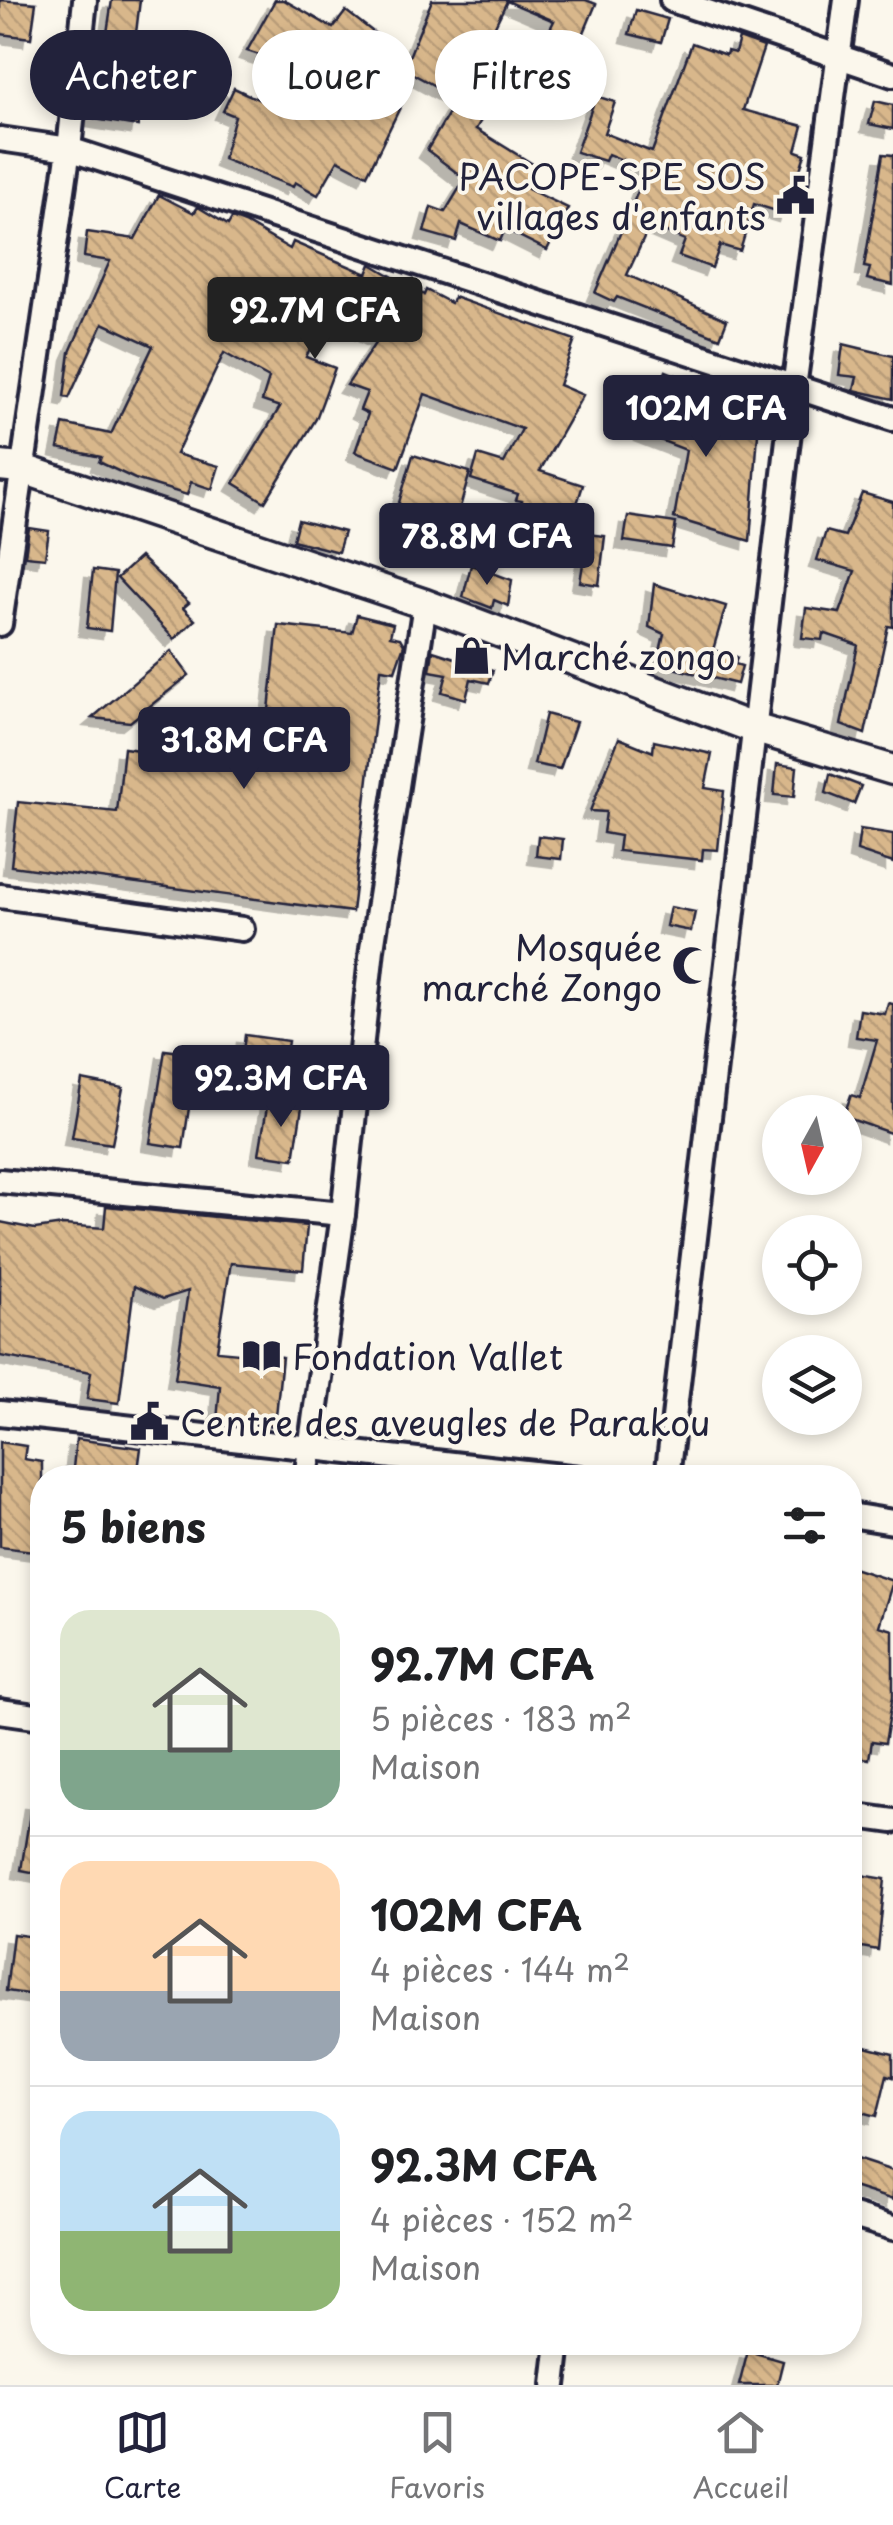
<!DOCTYPE html>
<html lang="fr">
<meta charset="utf-8">
<style>
body{margin:0;font-family:"Playpen Sans",sans-serif;background:#f6f6f6;color:#202124;height:100vh;display:flex;flex-direction:column;font-size:38px;white-space:nowrap}
*{box-sizing:border-box;margin:0}
p{font-size:32px;color:#757577}
.icon{flex:none;width:55px;height:55px;fill:none;stroke:currentColor;stroke-width:2;stroke-linecap:round;stroke-linejoin:round}
.map{position:relative;flex:1;overflow:hidden}
.drawer{position:absolute;left:30px;top:1465px;width:832px;height:890px;display:flex;flex-direction:column;background:#fff;border-radius:40px;box-shadow:0 5px 15px #0003}
.drawer>*{flex:none}
.guide{position:absolute;left:30px;top:30px;width:835px;height:90px;display:flex;gap:20px}
.needle{width:65px;rotate:188deg}
.fabs{position:absolute;left:762px;top:1095px;display:grid;gap:20px}
.fabs a{display:grid;place-items:center;width:100px;height:100px;border-radius:50%;background:#fff;box-shadow:0 5px 15px #0003;font-size:50px}
.price{position:absolute;translate:-50% -85px;padding:0 22px;border-radius:10px;background:#22223b;color:#fff;font-size:32px;line-height:65px;filter:drop-shadow(0 2px 5px #0008)}
.price::after{content:'';position:absolute;left:50%;top:60px;width:30px;height:22px;margin-left:-15px;background:inherit;clip-path:polygon(0 0,100% 0,50% 100%)}
.price.selected{background:#222;color:#fff}
ul{padding:0;list-style:none}
li{display:flex;align-items:center;gap:30px;height:250px;padding:0 30px}
li+li{border-top:2px solid #e0e0e0}
li span{display:grid;place-items:center;flex:none;width:280px;height:200px;border-radius:30px;color:#555}
li>.icon{margin-inline-start:auto}
span .icon{width:120px;height:120px;fill:#fffc;stroke-width:1}
li b{font-size:42px}
h2{display:flex;justify-content:space-between;align-items:center;height:120px;padding:0 30px;font-size:42px}
.chip{padding:0 35px;border-radius:45px;background:#fff;box-shadow:0 5px 15px #0003;font-size:35px;line-height:90px}
.chip.selected{background:#22223b;color:#fff}
.dock{display:flex;justify-content:space-around;align-items:center;height:140px;border-top:2px solid #e0e0e0;background:#fff;font-size:28px;color:#757577}
.dock a{display:grid;justify-items:center;gap:5px}
.dock .selected{color:#22223b}
.map>svg:first-child{display:block}
.building{fill:url(#building-back-hatch);stroke:#22223b;stroke-width:2.5;filter:url(#shadow)}
.lines{fill:none;stroke-linecap:round;stroke-linejoin:round}
.minor-casing{stroke:#22223b;stroke-width:30}
.tertiary-casing{stroke:#22223b;stroke-width:35}
.minor{stroke:#fbf7ec;stroke-width:22}
.tertiary{stroke:#fbf7ec;stroke-width:28}
.labels{text-anchor:middle;dominant-baseline:central;stroke-width:8;stroke-linejoin:round;paint-order:stroke}
.poi-label{font-size:35px;fill:#22223b;stroke:#fbf7ec;text-anchor:start}
</style>
<div class="map">
<svg width="893" height="2385" viewBox="0 0 893 2385">
<defs>
<pattern id="building-back-hatch" width="6" height="6" patternUnits="userSpaceOnUse" patternTransform="scale(2.5)"><rect width="6" height="6" fill="#d8b78b"/><path d="M-1 5l2 2M0 0l6 6M5-1l2 2" fill="none" stroke="#b99d79"/></pattern>
<filter id="shadow"><feDropShadow dx="-8" dy="8" stdDeviation="0" flood-color="#0004"/></filter>
</defs>
<rect width="100%" height="100%" fill="#fbf7ec"/>
<filter id="ink" filterUnits="userSpaceOnUse"><feTurbulence type="fractalNoise" baseFrequency=".01" numOctaves="2"/><feDisplacementMap in="SourceGraphic" scale="20" xChannelSelector="R" yChannelSelector="G"/><feConvolveMatrix kernelMatrix="1 2 1 2 8 2 1 2 1" color-interpolation-filters="sRGB"/></filter>
<g filter="url(#ink)">
<g class="building">
<polygon points="0,0 36,3 31,38 0,34"/>
<polygon points="112,0 140,0 133,58 147,60 138,126 94,119"/>
<polygon points="275,0 284,0 333,28 346,11 381,38 360,65 409,89 367,175 338,160 318,195 295,182 293,187 223,159 235,116 223,111 234,88 266,103 290,65 247,51"/>
<polygon points="432,0 586,0 596,4 580,42 550,29 554,21 507,1 479,59 472,55 455,97 404,69"/>
<polygon points="636,10 668,19 661,42 629,34"/>
<polygon points="739,38 764,47 743,110 803,126 796,151 805,154 786,214 754,204 740,251 720,245 712,268 679,256 685,240 650,225 627,275 727,320 720,338 617,297 614,302 595,293 647,170 608,154 605,161 576,152 596,96 615,102 604,133 652,152 692,43 726,55 727,51 735,53"/>
<polygon points="456,101 484,115 476,129 536,166 528,189 568,208 547,250 505,229 500,241 461,224 456,241 424,232 431,207 445,212 465,179 427,150"/>
<polygon points="875,101 893,105 893,129 869,124"/>
<polygon points="883,154 893,155 893,285 867,279 870,268 864,267"/>
<polygon points="159,195 194,213 198,207 228,225 232,218 245,223 290,249 293,242 367,274 371,264 424,295 426,290 451,303 454,297 575,340 559,385 583,395 540,471 583,485 568,532 605,536 599,585 580,582 585,552 515,531 522,501 516,500 518,494 471,479 478,455 504,463 522,429 425,394 398,468 355,452 368,414 360,410 367,392 347,385 378,339 327,314 306,357 335,368 316,419 265,502 234,483 280,407 262,401 269,378 224,353 176,454 219,466 212,489 191,482 187,495 135,479 99,462 101,457 58,448 63,424 111,434 153,346 103,323 69,398 64,397 70,352 110,261 84,257 87,232 135,239"/>
<polygon points="843,344 893,356 893,399 854,390 857,377 839,375"/>
<polygon points="666,371 686,379 682,389 708,392 705,413 716,415 714,429 758,433 750,541 674,518 686,450 642,433"/>
<polygon points="413,455 470,472 449,547 391,530"/>
<polygon points="862,493 893,502 893,627 888,626 865,734 841,725 858,645 823,633 822,640 802,638 806,608 840,613 855,571 817,560 826,531 845,536"/>
<polygon points="628,516 676,523 672,548 624,541"/>
<polygon points="298,520 344,532 338,552 293,540"/>
<polygon points="29,528 49,531 45,558 25,556"/>
<polygon points="140,557 189,603 183,608 195,620 174,639 117,578"/>
<polygon points="471,565 512,580 508,606 494,600 492,608 463,597"/>
<polygon points="93,570 115,573 110,631 87,628"/>
<polygon points="654,584 726,606 713,650 737,657 735,664 742,666 737,684 657,664 664,634 649,627"/>
<polygon points="357,615 393,624 390,636 400,638 404,645 395,671 381,669 352,912 11,866 18,802 117,812 124,748 263,767 278,625 352,633"/>
<polygon points="171,651 189,675 130,722 92,718"/>
<polygon points="433,651 493,670 489,683 471,679 466,699 442,692 447,674 430,671"/>
<polygon points="546,714 576,722 560,769 534,764"/>
<polygon points="619,738 653,752 654,741 712,754 705,788 724,791 718,850 703,849 702,860 618,851 620,836 603,833 606,812 590,811"/>
<polygon points="777,764 797,767 794,797 774,795"/>
<polygon points="830,774 861,786 854,804 826,793"/>
<polygon points="860,829 893,834 893,863 857,851"/>
<polygon points="538,836 563,839 561,859 536,856"/>
<polygon points="670,907 695,912 691,931 666,926"/>
<polygon points="888,1003 893,1004 893,1134 845,1117 845,1112 851,1095 860,1098 877,1040 856,1037 860,1010 885,1014"/>
<polygon points="245,1035 288,1041 281,1087 218,1079 217,1085 193,1081 183,1148 150,1143 165,1050 242,1060"/>
<polygon points="82,1080 123,1088 112,1144 72,1138"/>
<polygon points="268,1101 302,1107 294,1159 259,1154"/>
<polygon points="106,1206 307,1226 303,1270 231,1263 230,1268 217,1351 282,1357 275,1426 217,1421 220,1386 175,1379 188,1291 163,1299 134,1286 119,1403 87,1399 91,1372 0,1356 0,1222 35,1229 63,1225 104,1228"/>
<polygon points="76,1439 141,1448 137,1478 72,1478"/>
<polygon points="0,1442 26,1446 24,1459 42,1462 42,1552 0,1547"/>
<polygon points="850,1567 893,1581 879,1626 893,1630 893,1696 885,1743 872,1741 869,1759 850,1756"/>
<polygon points="32,1801 42,1802 42,1874 21,1870"/>
<polygon points="850,1873 885,1879 878,1950 850,1945 854,1897"/>
<polygon points="13,1934 42,1938 42,1996 6,1991"/>
<polygon points="850,2043 893,2054 893,2077 887,2075 877,2116 850,2109"/>
<polygon points="850,2157 893,2171 893,2200 850,2186"/>
<polygon points="748,2351 783,2361 777,2385 739,2385"/>
</g>
<g class="lines">
<defs>
<g id="minor">
<polyline points="672,0 893,75"/>
<polyline points="0,139 69,149 893,419"/>
<polyline points="0,624 69,149 85,0"/>
<polyline points="0,896 242,929"/>
<polyline points="0,1181 343,1214"/>
<polyline points="0,1413 579,1478"/>
<polyline points="306,1478 343,1214 372,949 425,604"/>
<polyline points="667,1478 794,388 846,0"/>
<polyline points="850,1515 893,1522"/>
<polyline points="0,1711 42,1717"/>
<polyline points="850,1815 893,1821"/>
<polyline points="850,2215 893,2228"/>
<polyline points="554,2385 559,2342"/>
</g>
<polyline id="tertiary" points="0,466 20,468 425,604 753,728 893,770"/>
</defs>
<use href="#minor" class="minor-casing"/>
<use href="#tertiary" class="tertiary-casing"/>
<use href="#minor" class="minor"/>
<use href="#tertiary" class="tertiary"/>
</g>
</g>
<defs>
<symbol id="civic-bare" viewBox="-9 -9 18 18"><path d="M-.6-6.5H3V-4.5H.6V-3L4-1V1h2V6H-6V1h2V-1L-.6-3ZM-1.2 2.5V6h2.4V2.5Z" fill="#22223b" stroke="#fbf7ec" stroke-width="2.5" paint-order="stroke"/></symbol>
<symbol id="shop-bare" viewBox="-9 -9 18 18"><path d="M-5-2.5h2.3a2.7 3.5 0 0 1 5.4 0H5L5.5 6h-11ZM-1.5-2.5h3a1.5 2.3 0 0 0-3 0Z" fill="#22223b" stroke="#fbf7ec" stroke-width="2.5" paint-order="stroke"/></symbol>
<symbol id="mosque-bare" viewBox="-9 -9 18 18"><path d="M3.5-4.9A6 6 0 1 0 3.5 4.9A5 5 0 1 1 3.5-4.9Z" fill="#22223b" stroke="#fbf7ec" stroke-width="2.5" paint-order="stroke"/></symbol>
<symbol id="library-bare" viewBox="-9 -9 18 18"><path d="M-6-4Q-3-5.5-.7-3.5V5Q-3 3-6 4ZM6-4Q3-5.5 .7-3.5V5Q3 3 6 4Z" fill="#22223b" stroke="#fbf7ec" stroke-width="2.5" paint-order="stroke"/></symbol>
</defs>
<g fill-rule="evenodd">
<use href="#civic-bare" x="768" y="168" width="55" height="55"/>
<use href="#shop-bare" x="444" y="628" width="55" height="55"/>
<use href="#mosque-bare" x="664" y="938" width="55" height="55"/>
<use href="#library-bare" x="234" y="1328" width="55" height="55"/>
<use href="#civic-bare" x="122" y="1394" width="55" height="55"/>
</g>
<g class="labels">
<g class="poi-label">
<text x="766" y="175" text-anchor="end">PACOPE-SPE SOS<tspan x="766" dy="40">villages d'enfants</tspan></text>
<text x="501" y="655">Marché zongo</text>
<text x="662" y="946" text-anchor="end">Mosquée<tspan x="662" dy="40">marché Zongo</tspan></text>
<text x="292" y="1355">Fondation Vallet</text>
<text x="180" y="1421">Centre des aveugles de Parakou</text>
</g>
</g>
</svg>
<div class="fabs">
<a><svg class="needle" viewBox="-14 -14 28 28"><path d="M0-13l5 13h-10z" fill="#e53935"/><path d="M0 13l5-13h-10z" fill="#757577"/></svg></a>
<a><svg class="icon" aria-label="locate" viewBox="0 0 24 24"><circle cx="12" cy="12" r="6"/><path d="M12 2v4M12 18v4M2 12h4M18 12h4"/></svg></a>
<a><svg class="icon" aria-label="layers" viewBox="0 0 24 24"><path d="M12 4l9 5-9 5-9-5zM3 14l9 5 9-5"/></svg></a>
</div>
<b class="price selected" style="left:315px;top:362px">92.7M CFA</b>
<b class="price" style="left:706px;top:460px">102M CFA</b>
<b class="price" style="left:487px;top:588px">78.8M CFA</b>
<b class="price" style="left:244px;top:792px">31.8M CFA</b>
<b class="price" style="left:281px;top:1130px">92.3M CFA</b>
<div class="guide">
<a class="chip selected">Acheter</a>
<a class="chip">Louer</a>
<a class="chip">Filtres</a>
</div>
<section class="drawer">
<h2>5 biens<svg class="icon" aria-label="filters" viewBox="0 0 24 24"><path d="M4 7h16M4 17h16"/><circle cx="9" cy="7" r="2"/><circle cx="15" cy="17" r="2"/></svg></h2>
<ul>
<li><span style="background:linear-gradient(#dfe7d0 70%,#7fa58c 0)"><svg class="icon" aria-label="home" viewBox="0 0 24 24"><path d="M3 11l9-7 9 7M6 9v11h12V9"/></svg></span><div><b>92.7M CFA</b><p>5 pièces · 183 m²</p><p>Maison</p></div></li>
<li><span style="background:linear-gradient(#ffd9b3 65%,#9aa5b1 0)"><svg class="icon" aria-label="home" viewBox="0 0 24 24"><path d="M3 11l9-7 9 7M6 9v11h12V9"/></svg></span><div><b>102M CFA</b><p>4 pièces · 144 m²</p><p>Maison</p></div></li>
<li><span style="background:linear-gradient(#bfe0f5 60%,#8fb573 0)"><svg class="icon" aria-label="home" viewBox="0 0 24 24"><path d="M3 11l9-7 9 7M6 9v11h12V9"/></svg></span><div><b>92.3M CFA</b><p>4 pièces · 152 m²</p><p>Maison</p></div></li>
</ul>
</section>
</div>
<nav class="dock">
<a class="selected"><svg class="icon" aria-label="map" viewBox="0 0 24 24"><path d="M3 6l6-2 6 2 6-2v14l-6 2-6-2-6 2zM9 4v14M15 6v14"/></svg>Carte</a>
<a><svg class="icon" aria-label="saved" viewBox="0 0 24 24"><path d="M7 4h10v16l-5-4-5 4z"/></svg>Favoris</a>
<a><svg class="icon" aria-label="home" viewBox="0 0 24 24"><path d="M3 11l9-7 9 7M6 9v11h12V9"/></svg>Accueil</a>
</nav>
